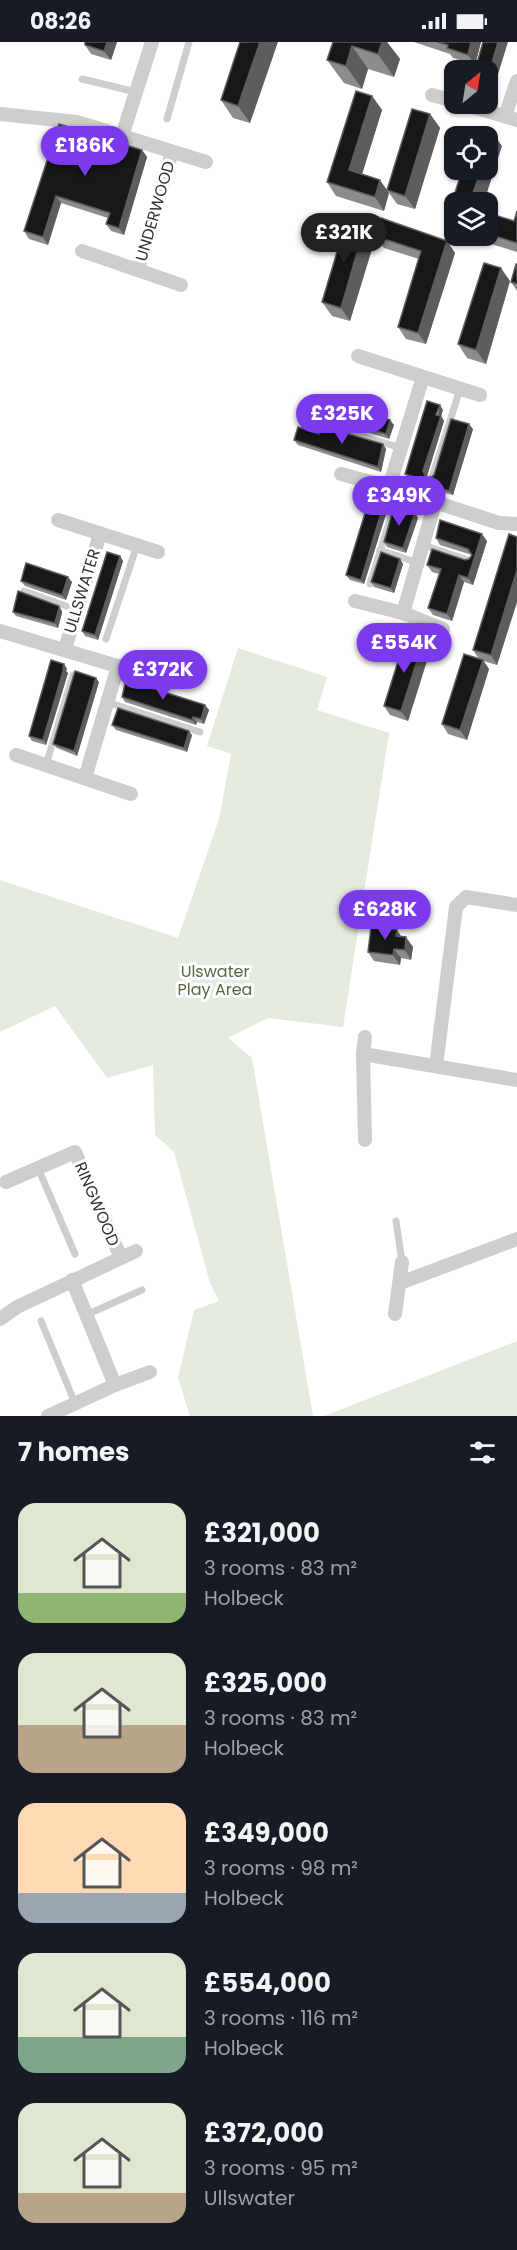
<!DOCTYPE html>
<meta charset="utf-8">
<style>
body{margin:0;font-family:Poppins,sans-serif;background:#242831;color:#f1f3f6;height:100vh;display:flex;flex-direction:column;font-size:22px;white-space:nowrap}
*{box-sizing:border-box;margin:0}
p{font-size:20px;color:#9ea1a6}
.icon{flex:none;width:33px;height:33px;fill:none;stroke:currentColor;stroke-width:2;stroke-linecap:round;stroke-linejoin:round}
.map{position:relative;height:1374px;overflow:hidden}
.panel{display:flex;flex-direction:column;background:#171b24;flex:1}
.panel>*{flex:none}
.needle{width:39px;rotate:30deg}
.buttons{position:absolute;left:444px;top:18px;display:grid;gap:12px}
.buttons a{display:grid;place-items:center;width:54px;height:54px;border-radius:12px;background:#171b24;box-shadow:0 2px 4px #0004;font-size:30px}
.price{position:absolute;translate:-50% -51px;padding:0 14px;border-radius:21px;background:#7c3aed;color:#fff;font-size:20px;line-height:39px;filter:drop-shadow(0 2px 3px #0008)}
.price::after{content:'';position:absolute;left:50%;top:36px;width:18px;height:14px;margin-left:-9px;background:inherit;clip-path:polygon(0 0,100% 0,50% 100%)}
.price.active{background:#222;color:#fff}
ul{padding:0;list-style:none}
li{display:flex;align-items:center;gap:18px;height:150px;padding:0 18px}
li span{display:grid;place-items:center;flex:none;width:168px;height:120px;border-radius:18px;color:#555}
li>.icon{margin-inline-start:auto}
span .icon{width:72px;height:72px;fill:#fffc;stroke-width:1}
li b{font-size:26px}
h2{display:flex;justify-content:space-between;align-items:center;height:72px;padding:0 18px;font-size:26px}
.status{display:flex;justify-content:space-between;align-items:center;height:42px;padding:0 30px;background:#171b24;direction:ltr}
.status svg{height:16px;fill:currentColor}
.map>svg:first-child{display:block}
.green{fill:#e4eade}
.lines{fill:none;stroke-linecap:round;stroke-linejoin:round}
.service{stroke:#cecece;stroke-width:7}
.minor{stroke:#cecece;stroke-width:14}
.wall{fill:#8c8c8c}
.shaded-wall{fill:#5d5d5d}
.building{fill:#181818;stroke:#5d5d5d;stroke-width:1.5}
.labels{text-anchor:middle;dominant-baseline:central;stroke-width:6;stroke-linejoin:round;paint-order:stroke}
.street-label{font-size:16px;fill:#313131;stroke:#fff}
.park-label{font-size:16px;fill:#536b41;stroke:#fff}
</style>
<div class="status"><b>08:26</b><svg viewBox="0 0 49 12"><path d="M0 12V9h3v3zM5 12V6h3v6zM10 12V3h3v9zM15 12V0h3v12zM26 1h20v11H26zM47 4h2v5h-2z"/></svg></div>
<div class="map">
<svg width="517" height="1374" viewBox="0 0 517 1374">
<rect width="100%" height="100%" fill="#fff"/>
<g class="green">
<polygon points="238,606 327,635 317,668 389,691 343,985 268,976 228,996 252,1016 313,1374 190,1374 178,1336 194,1268 219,1259 210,1241 174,1110 155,1093 153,1023 107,1036 55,964 0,990 0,838 178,896 219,777 231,712 207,704"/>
<polygon points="517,1299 517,1374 324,1374"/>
</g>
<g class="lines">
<g class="service">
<polyline points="82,37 136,50"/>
<polyline points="167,77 189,0"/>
<polyline points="309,378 401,406"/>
<polyline points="432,436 460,347"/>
<polyline points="423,503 471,519"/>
<polyline points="380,508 418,521"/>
<polyline points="370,542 392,471"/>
<polyline points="24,549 77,568"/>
<polyline points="106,597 137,503"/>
<polyline points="107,660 200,690"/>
<polyline points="46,723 73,633"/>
<polyline points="38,1126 75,1212"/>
<polyline points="396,1179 402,1220"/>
<polyline points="86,1273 142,1248"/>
<polyline points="41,1279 75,1361"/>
</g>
<g class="minor">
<polyline points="432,53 454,59"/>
<polyline points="463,62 517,78"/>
<polyline points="0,72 77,80 206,120"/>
<polyline points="505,74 517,39"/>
<polyline points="122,94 152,0"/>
<polyline points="82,209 181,243"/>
<polyline points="138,228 172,110"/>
<polyline points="358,314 480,353"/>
<polyline points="341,432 389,445 499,481 517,482"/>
<polyline points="389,445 423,335"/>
<polyline points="58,478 158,510"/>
<polyline points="355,559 403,571 443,587"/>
<polyline points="403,571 435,461"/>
<polyline points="0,589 134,629"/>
<polyline points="65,607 100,492"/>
<polyline points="16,713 131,752"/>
<polyline points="85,736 118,624"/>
<polyline points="363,1012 517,1038"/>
<polyline points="436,1024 456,865 466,855 517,863"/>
<polyline points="365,1098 363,1012 365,995"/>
<polyline points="6,1140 75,1110 121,1216"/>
<polyline points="72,1238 115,1343"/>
<polyline points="400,1241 517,1197"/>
<polyline points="395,1272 402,1220"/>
<polyline points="0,1277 17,1265 136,1209"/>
<polyline points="48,1374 115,1343 150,1330"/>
</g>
</g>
<g class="wall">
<polygon points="117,0 111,18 91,12 85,3"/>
<polygon points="240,0 250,81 233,76 221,58"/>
<polygon points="333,0 387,0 400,17 394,35 368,27 362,47 344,41 327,18"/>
<polygon points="414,0 481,0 475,23 453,16 450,12"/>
<polygon points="488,28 494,45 488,43"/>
<polygon points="372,54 382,68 362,132 389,151 384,169 336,154 327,140"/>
<polygon points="430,72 440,86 415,167 397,162 387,148"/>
<polygon points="59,82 142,108 147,115 124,193 111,189 106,182 108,176 61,161 48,203 29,197 24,189"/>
<polygon points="517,169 517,210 481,199 477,194 488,194 488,171 514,179"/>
<polygon points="365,183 375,197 350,279 332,274 322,260"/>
<polygon points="375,194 447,199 455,211 426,302 406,297 398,285 419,217 384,206"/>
<polygon points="517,222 517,249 511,240"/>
<polygon points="510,239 486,322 467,316 458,302"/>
<polygon points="443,368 441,374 444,379 427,434 428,436 430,436 473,387 453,453 440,450 438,446 409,437 405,432"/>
<polygon points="325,373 394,383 389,397 328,378"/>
<polygon points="319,392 383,402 386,407 381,430 298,403 294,398"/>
<polygon points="386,461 390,466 387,469 364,542 350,538 346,533"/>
<polygon points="415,471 418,476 406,511 387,505 384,500"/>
<polygon points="517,495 517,560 497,623 483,619 489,627 467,698 448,692 442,682 479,617 473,608"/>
<polygon points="436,496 487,499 473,543 464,540 452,579 433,573 428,566 439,532 432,530 427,523 469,517 472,513 440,503"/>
<polygon points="120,514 123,519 98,598 85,594 82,589"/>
<polygon points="400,517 403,522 394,551 374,545 371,540"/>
<polygon points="21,539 72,540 66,558 25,544"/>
<polygon points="62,569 62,571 58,586 16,574 13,570"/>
<polygon points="423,600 430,609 408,679 390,673 384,664"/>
<polygon points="64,622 67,627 66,629 68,631 46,703 32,699 29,694"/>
<polygon points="99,640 77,714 57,706 53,702"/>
<polygon points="122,655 205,663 209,668 204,682 197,680 196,683 125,660"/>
<polygon points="112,683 192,693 187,710 116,688"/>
<polygon points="402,895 413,905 411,918 401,916 400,923 374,919 368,910"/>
</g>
<g class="shaded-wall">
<polygon points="107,0 117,0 111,18 104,9"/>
<polygon points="260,0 278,0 250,81 238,64"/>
<polygon points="382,0 387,0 400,17 394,35 378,12"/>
<polygon points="471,0 481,0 475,23 468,13"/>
<polygon points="498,0 508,0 494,45 488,36"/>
<polygon points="352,4 368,27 362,47 346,24"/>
<polygon points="372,54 382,68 359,142 349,128"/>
<polygon points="430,72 440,86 415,167 405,154"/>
<polygon points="492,90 502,104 484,160 470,160 481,128 488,128 488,104"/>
<polygon points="142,108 147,115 124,193 119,186"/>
<polygon points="380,138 389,151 384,169 375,155"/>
<polygon points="56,154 61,161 48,203 43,195"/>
<polygon points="365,183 375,197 350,279 341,266"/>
<polygon points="447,199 455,211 426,302 418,291"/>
<polygon points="501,226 510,239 486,322 476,308"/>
<polygon points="440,363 443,368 441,374 444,379 427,434 430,441 423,429"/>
<polygon points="390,378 394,383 389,397 386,392"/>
<polygon points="469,382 473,387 453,453 449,449"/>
<polygon points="383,402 386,407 381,430 378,425"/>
<polygon points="386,461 390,466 387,469 364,542 361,538 383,464"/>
<polygon points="415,471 418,476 406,511 403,506"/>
<polygon points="482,492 487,499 473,543 468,536"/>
<polygon points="120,514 123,519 98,598 95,593"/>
<polygon points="400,517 403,522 394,551 391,546"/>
<polygon points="517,528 517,560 497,623 491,613"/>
<polygon points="459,533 464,540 452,579 447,572"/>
<polygon points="68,535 72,540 66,558 62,553"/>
<polygon points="59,564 62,569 62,571 58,586 55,581"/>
<polygon points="423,600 430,609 408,679 401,669"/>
<polygon points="483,618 489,627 467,698 460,688"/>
<polygon points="64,622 67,627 66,629 68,631 46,703 43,698"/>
<polygon points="96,636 99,640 77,714 74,709"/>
<polygon points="205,663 209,668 204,682 201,677"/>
<polygon points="193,675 197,680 196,683 192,678"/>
<polygon points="189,689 192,693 187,710 184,706"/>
<polygon points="397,888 403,897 396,894"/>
<polygon points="406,895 413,905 411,918 405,908"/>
<polygon points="394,907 401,916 400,923 393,913"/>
</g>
<g class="building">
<polygon points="85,0 107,0 104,9 85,3"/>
<polygon points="240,0 260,0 238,64 221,58"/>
<polygon points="333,0 382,0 378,12 352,4 346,24 327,18"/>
<polygon points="437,0 471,0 468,13 447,6 448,3"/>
<polygon points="483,0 498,0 488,35 488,28 475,28"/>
<polygon points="356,49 372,54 349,128 380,138 375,155 327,140"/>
<polygon points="412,67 430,72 405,154 387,148"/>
<polygon points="59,82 142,108 119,186 106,182 110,171 56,154 43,195 24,189"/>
<polygon points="475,85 492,90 488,104 488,94 472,94"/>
<polygon points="462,128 481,128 470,160 454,160 454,168 450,167"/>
<polygon points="517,169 517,201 488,192 488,171 514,179"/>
<polygon points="381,176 447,199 418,291 398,285 421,209 375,194"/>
<polygon points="347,177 365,183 341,266 322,260"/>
<polygon points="484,221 501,226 476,308 458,302"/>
<polygon points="516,222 517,222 517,242 511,240"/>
<polygon points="329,359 390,378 386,392 325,373"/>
<polygon points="427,359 440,363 436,373 441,374 423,429 426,436 430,436 434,433 451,377 469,382 449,449 437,445 438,442 405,432"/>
<polygon points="321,384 383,402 378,425 294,398 298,385 319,392"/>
<polygon points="370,455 386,461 383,464 361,538 346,533"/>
<polygon points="394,464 415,471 403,506 384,500"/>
<polygon points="440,478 482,492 468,536 459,533 447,572 428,566 441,527 427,523 432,507 465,518 469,517 472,513 468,507 436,496"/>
<polygon points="509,492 517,495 517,528 491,613 473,608"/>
<polygon points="107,510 120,514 95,593 82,589"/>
<polygon points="381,510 400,517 391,546 371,540"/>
<polygon points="26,521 68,535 62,553 21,539"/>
<polygon points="18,549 59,564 59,566 55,581 13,570"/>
<polygon points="406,594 423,600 401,669 384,664"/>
<polygon points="464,612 483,618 460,688 442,682"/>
<polygon points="51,618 64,622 63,626 64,626 43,698 29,694"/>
<polygon points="75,629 96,636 74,709 53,702"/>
<polygon points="126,638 205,663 201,677 193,675 192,678 122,655"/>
<polygon points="118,666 189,689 184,706 112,683"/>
<polygon points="371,885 397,888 396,894 406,895 405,908 394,907 393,913 368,910"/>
</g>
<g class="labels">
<g class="street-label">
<text transform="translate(155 169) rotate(-74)">UNDERWOOD</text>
<text transform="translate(82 549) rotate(-73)">ULLSWATER</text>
<text transform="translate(97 1162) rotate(67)">RINGWOOD</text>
</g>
<g class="park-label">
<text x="215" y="929">Ulswater<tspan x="215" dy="18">Play Area</tspan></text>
</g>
</g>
</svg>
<div class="buttons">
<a><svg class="needle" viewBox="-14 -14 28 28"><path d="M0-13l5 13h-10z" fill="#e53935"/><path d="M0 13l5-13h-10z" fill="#9ea1a6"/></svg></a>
<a><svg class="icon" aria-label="locate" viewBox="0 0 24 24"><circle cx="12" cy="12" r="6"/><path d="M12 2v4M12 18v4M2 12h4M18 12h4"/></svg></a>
<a><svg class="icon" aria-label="layers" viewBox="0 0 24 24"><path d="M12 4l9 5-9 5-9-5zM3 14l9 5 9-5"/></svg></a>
</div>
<b class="price" style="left:85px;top:135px">£186K</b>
<b class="price active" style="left:344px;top:222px">£321K</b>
<b class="price" style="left:342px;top:403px">£325K</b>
<b class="price" style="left:399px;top:485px">£349K</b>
<b class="price" style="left:404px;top:632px">£554K</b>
<b class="price" style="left:163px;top:659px">£372K</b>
<b class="price" style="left:385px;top:899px">£628K</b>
</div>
<section class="panel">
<h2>7 homes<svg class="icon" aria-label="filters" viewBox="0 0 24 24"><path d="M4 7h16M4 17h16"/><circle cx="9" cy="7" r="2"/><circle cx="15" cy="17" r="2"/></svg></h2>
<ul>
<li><span style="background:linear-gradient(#dfe7d0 75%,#8fb573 0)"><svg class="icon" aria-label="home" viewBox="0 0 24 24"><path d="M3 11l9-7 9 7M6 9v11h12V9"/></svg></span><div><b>£321,000</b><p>3 rooms · 83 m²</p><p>Holbeck</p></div></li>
<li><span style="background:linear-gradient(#dfe7d0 60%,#b9a48a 0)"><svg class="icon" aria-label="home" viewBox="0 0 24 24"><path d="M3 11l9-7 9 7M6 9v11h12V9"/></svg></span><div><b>£325,000</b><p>3 rooms · 83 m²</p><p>Holbeck</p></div></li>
<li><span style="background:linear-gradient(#ffd9b3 75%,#9aa5b1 0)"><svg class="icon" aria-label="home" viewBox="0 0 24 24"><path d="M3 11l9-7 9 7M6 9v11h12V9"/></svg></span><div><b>£349,000</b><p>3 rooms · 98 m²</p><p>Holbeck</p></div></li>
<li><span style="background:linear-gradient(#dfe7d0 70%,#7fa58c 0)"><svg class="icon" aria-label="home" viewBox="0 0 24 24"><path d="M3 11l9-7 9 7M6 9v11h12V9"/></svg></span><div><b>£554,000</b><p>3 rooms · 116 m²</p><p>Holbeck</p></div></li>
<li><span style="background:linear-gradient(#dfe7d0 75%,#b9a48a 0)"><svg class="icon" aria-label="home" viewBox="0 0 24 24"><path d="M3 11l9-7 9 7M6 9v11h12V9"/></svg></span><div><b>£372,000</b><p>3 rooms · 95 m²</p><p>Ullswater</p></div></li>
</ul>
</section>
